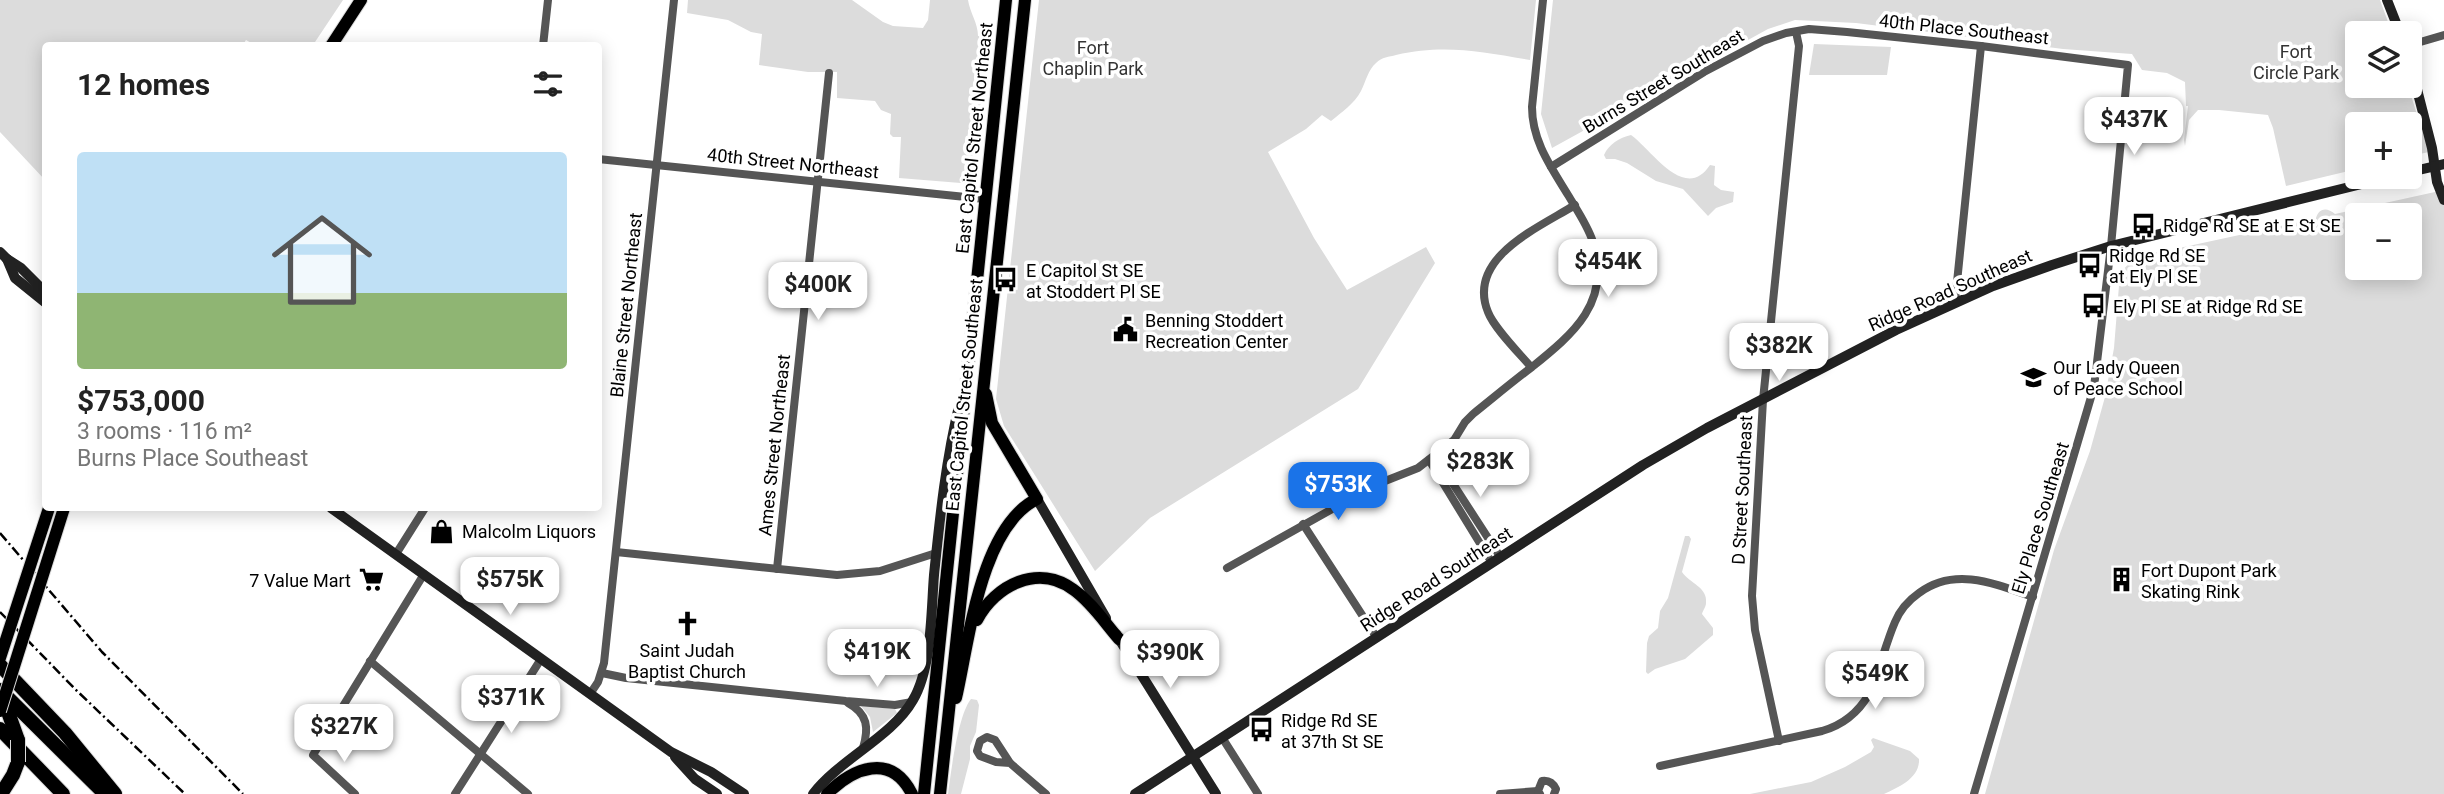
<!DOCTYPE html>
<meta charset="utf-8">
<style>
body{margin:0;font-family:Roboto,sans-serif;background:#f6f6f6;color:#222;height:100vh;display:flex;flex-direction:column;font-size:26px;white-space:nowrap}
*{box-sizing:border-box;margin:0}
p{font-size:23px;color:#767676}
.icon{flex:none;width:38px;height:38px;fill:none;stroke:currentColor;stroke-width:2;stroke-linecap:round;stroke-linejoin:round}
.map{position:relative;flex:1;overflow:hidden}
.details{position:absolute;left:42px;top:42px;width:560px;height:469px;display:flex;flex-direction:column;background:#fff;border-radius:7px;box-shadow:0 4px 18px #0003}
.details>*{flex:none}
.buttons{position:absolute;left:2345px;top:21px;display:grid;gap:14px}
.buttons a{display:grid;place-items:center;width:77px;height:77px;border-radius:7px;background:#fff;box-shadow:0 4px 18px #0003;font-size:35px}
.price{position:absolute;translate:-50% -60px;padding:0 16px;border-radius:14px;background:#fff;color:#222;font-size:23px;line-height:46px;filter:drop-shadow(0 2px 4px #0008)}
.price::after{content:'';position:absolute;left:50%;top:42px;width:21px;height:16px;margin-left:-10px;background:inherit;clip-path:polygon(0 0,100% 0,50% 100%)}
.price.on{background:#1a73e8;color:#fff}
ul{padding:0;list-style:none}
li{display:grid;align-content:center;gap:14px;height:371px;padding:0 35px}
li+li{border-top:2px solid #e0e0e0}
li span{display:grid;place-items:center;height:217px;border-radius:7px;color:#555}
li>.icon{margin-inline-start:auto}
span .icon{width:126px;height:126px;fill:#fffc;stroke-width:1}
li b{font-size:30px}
h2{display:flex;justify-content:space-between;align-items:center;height:84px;padding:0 35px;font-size:30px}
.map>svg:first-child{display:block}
.green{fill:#dcdcdc;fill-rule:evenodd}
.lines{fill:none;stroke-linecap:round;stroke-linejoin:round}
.primary-casing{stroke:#dbdbdb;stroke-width:14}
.highway-casing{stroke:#dbdbdb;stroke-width:16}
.street{stroke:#555;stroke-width:8}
.secondary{stroke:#222;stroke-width:10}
.primary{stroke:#000;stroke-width:12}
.highway{stroke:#000;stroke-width:14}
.rail{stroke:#000;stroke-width:2.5;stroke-dasharray:10 3.5 2 3.5;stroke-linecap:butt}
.primary-bridge-casing{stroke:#dbdbdb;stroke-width:14;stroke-linecap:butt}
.highway-bridge-casing{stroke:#dbdbdb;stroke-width:16;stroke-linecap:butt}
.primary-bridge{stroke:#000;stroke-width:12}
.highway-bridge{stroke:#000;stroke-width:14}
.labels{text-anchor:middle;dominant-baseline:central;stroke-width:7;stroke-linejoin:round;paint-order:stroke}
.street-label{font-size:18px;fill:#000;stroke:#fff}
.park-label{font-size:18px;fill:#333;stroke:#fff}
.poi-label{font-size:18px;fill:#000;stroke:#fff;text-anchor:start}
</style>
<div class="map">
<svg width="2444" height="794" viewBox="0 0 2444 794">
<rect width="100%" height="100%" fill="#fff"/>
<g class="green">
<polygon points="0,0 343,0 313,45 255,45 246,40 242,46 46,46 45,180 0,132"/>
<path d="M688,0H852L883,22L893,26L923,28L928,20L930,0H968C970,13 978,23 978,36L988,37L973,184L899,178L901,137H893L890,134L891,114L881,110L875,101L837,98V72H808L759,65L762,34L751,32L728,20L687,13Z"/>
<path d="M1039,0H1536L1530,60C1481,52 1445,44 1396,55C1389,57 1382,57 1376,63C1368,70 1366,81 1361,91C1354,104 1342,112 1331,121L1322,115L1306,129L1268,152L1314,238L1347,290L1426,247L1435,263L1358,389L1150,518L1095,571L1004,426L996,399Z"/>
<polygon points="1553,0 2380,0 2392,33 2357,33 2357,86 2408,86 2429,152 2410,156 2410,124 2357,124 2357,169 2286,186 2273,128 2268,115 2219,110 2198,110 2189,120 2185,146 2184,140 2188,106 2186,106 2185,82 2167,73 2142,70 2132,54 2063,49 1856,23 1795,20 1768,29 1552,148 1541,114"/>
<polygon points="1814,44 1891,47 1887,75 1809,75"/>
<path d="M1631,135C1652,150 1685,203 1710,165L1715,166L1714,185L1721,190L1734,192L1733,202L1716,208L1708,216L1683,189L1656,181L1627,163L1615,159H1606L1604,155C1609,144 1619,138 1631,135Z"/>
<path d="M2444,190V794H1985L2054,550L2090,451L2105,397L2114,348L2120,273L2137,255L2170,250L2281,226L2285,221L2293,218L2301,221L2316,218C2319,208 2327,207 2335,214ZM2357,215H2410V268H2357Z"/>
<path d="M1685,536H1689L1691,539L1682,572C1689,583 1708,587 1706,603C1706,607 1703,610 1702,614L1713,628V635L1685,659L1655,669L1648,674L1646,672L1647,643L1649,636L1658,628L1660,611L1668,598Z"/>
<path d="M971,699L977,700L979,705L976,732L970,746V759L961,794H948C951,772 958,715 971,699Z"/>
<polygon points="861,706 895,709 897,713 873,732 870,717"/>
<path d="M1873,738L1910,751L1919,759C1920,778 1899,787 1884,794H1750L1811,782L1845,767L1871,752L1874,747L1871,740Z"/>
</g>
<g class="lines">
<defs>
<g id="primary">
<polyline points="331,46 361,0"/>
<path d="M977,620C995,585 1039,563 1074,590C1092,603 1105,623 1119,639"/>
<path d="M956,698C969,642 980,527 1037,499L992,423L986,394"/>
<path d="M827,794C853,768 891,752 912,794"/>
<polyline points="924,794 1006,0"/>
<polyline points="940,794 1025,0"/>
</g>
<g id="highway">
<polyline points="0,665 65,733 115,794"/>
<polyline points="0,690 105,794"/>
<polyline points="2,695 18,740"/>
<polyline points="0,729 63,794"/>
<polyline points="1,794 13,775 18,762"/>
</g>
</defs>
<use href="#primary" class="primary-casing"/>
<use href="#highway" class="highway-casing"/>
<g class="street">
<polyline points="2410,45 2444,35"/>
<polyline points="543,46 548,0"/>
<polyline points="598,159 985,199"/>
<polyline points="1551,167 1704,72 1763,41 1786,33 1809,29 1847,32 1981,46 2128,65 2111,246 2094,387 1974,794"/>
<polyline points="1955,302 1981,46"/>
<path d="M1531,367C1519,353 1494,328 1488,312C1466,258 1538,228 1575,205"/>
<polyline points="1435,456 1501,558"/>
<polyline points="1429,460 1492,563"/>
<polyline points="1303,524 1377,638"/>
<polyline points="616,552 837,575 880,571 936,553"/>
<polyline points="396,554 425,508"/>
<path d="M1227,568L1375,485L1418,468L1454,440L1465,422L1473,414C1493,398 1512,382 1532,367C1573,334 1612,302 1593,242C1588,226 1577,210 1568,195C1551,167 1532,141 1532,107L1543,0"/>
<polyline points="777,569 829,73"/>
<polyline points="370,661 528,794"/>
<polyline points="602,673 626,678 846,701 895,705 912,702"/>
<polyline points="590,694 598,682 604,663 674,0"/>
<path d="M848,703C868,714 869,728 863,748"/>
<polyline points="1223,739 1258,794"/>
<polyline points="1779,741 1755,630 1752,596 1763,400 1799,46 1796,32"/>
<polyline points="1010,763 996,762 980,756 977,751 980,741 987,737 995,740 1010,763 1046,794"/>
<path d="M1660,766L1822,731C1843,725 1858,713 1869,694C1880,670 1885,645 1895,622C1900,610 1909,600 1919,593C1955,566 1996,584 2033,597"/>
<polyline points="355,794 313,755 424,574"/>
<polyline points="455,794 541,659"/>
<polyline points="1500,794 1538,791"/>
<path d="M1540,794L1538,791L1542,781C1549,780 1553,783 1556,789L1554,794"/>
</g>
<g class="secondary">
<polyline points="2387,0 2400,33"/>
<polyline points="2410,62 2432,148 2437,182 2444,200"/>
<polyline points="2410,172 2444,164"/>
<polyline points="0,252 7,259 21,268 46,293"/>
<polyline points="7,259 15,278 46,303"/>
<polyline points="1037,499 1106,618"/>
<polyline points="331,508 671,752 711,772 744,794"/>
<polyline points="1116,634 1216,794"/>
<polyline points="675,757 695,779 717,794"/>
<path d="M813,794C840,759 892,737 913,700C932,668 931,612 934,575C940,516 946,459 960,402"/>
<polyline points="1135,794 1643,465 1707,428 1896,330 1993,286 2052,265 2111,246 2390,177"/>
</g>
<use href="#primary" class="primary"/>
<use href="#highway" class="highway"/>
<g class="rail">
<polyline points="0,533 102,652 243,794"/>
<polyline points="0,612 76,690 185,794"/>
</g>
<defs>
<g id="primary-bridge">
<polyline points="0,658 49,508"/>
<polyline points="0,711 64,508"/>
</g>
<polyline id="highway-bridge" points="18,740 18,762"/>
</defs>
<use href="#primary-bridge" class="primary-bridge-casing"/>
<use href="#highway-bridge" class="highway-bridge-casing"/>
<use href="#primary-bridge" class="primary-bridge"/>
<use href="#highway-bridge" class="highway-bridge"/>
</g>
<defs>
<symbol id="bus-bare" viewBox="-9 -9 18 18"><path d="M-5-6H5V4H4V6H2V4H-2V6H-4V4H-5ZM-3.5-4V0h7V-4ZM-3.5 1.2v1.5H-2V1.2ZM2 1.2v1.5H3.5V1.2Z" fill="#000" stroke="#fff" stroke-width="2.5" paint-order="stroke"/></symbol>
<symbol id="civic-bare" viewBox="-9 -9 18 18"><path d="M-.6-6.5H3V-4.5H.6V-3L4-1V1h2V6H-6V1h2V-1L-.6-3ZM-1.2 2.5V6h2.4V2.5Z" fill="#000" stroke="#fff" stroke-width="2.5" paint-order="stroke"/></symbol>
<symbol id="school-bare" viewBox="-9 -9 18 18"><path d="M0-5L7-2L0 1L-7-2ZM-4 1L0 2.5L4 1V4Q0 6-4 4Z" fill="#000" stroke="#fff" stroke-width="2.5" paint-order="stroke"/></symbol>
<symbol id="shop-bare" viewBox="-9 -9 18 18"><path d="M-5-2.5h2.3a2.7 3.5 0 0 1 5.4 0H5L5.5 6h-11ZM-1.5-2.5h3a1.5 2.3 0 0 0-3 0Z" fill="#000" stroke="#fff" stroke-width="2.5" paint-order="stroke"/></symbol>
<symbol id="supermarket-bare" viewBox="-9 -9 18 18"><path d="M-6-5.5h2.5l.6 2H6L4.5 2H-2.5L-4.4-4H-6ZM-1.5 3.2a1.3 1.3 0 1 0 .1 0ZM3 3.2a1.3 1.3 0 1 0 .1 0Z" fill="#000" stroke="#fff" stroke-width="2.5" paint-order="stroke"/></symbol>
<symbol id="building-bare" viewBox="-9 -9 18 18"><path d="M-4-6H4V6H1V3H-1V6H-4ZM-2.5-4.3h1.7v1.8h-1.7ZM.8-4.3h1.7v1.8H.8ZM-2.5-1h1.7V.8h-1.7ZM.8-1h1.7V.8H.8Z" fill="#000" stroke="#fff" stroke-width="2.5" paint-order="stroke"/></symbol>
<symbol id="church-bare" viewBox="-9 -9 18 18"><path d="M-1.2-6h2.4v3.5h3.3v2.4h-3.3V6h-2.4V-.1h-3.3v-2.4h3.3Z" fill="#000" stroke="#fff" stroke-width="2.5" paint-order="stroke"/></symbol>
</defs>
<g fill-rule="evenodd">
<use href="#bus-bare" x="2126" y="208" width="35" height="35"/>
<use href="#bus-bare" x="2072" y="248" width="35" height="35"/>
<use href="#bus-bare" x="988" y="262" width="35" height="35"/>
<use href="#bus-bare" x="2076" y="288" width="35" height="35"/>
<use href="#civic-bare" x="1108" y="312" width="35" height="35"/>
<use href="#school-bare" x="2016" y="360" width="35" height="35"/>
<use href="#shop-bare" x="424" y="514" width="35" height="35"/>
<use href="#supermarket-bare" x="354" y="562" width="35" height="35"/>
<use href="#building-bare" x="2104" y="562" width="35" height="35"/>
<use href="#church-bare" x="670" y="606" width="35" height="35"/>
<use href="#bus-bare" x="1244" y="712" width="35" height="35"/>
</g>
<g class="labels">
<g class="street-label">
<text transform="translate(1964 29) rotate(6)">40th Place Southeast</text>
<text transform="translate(1663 81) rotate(-31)">Burns Street Southeast</text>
<text transform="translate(974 138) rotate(-84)">East Capitol Street Northeast</text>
<text transform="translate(793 163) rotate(6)">40th Street Northeast</text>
<text transform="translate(1950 290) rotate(-24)">Ridge Road Southeast</text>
<text transform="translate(626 305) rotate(-84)">Blaine Street Northeast</text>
<text transform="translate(964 395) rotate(-84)">East Capitol Street Southeast</text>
<text transform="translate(774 445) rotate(-84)">Ames Street Northeast</text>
<text transform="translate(1742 490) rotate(-87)">D Street Southeast</text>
<text transform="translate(2040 518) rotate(-73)">Ely Place Southeast</text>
<text transform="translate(1436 579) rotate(-33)">Ridge Road Southeast</text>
</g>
<g class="park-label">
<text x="1093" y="47">Fort<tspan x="1093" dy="21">Chaplin Park</tspan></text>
<text x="2296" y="51">Fort<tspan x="2296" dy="21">Circle Park</tspan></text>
</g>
<g class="poi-label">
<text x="2163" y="225">Ridge Rd SE at E St SE</text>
<text x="2109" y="255">Ridge Rd SE<tspan x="2109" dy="21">at Ely Pl SE</tspan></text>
<text x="1026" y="270">E Capitol St SE<tspan x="1026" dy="21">at Stoddert Pl SE</tspan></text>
<text x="2113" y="306">Ely Pl SE at Ridge Rd SE</text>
<text x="1145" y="320">Benning Stoddert<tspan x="1145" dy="21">Recreation Center</tspan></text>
<text x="2053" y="367">Our Lady Queen<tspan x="2053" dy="21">of Peace School</tspan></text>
<text x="462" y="531">Malcolm Liquors</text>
<text x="2141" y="570">Fort Dupont Park<tspan x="2141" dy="21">Skating Rink</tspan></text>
<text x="351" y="580" text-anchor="end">7 Value Mart</text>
<text x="687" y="650" text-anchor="middle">Saint Judah<tspan x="687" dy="21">Baptist Church</tspan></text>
<text x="1281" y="720">Ridge Rd SE<tspan x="1281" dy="21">at 37th St SE</tspan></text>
</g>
</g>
</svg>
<div class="buttons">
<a><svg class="icon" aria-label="layers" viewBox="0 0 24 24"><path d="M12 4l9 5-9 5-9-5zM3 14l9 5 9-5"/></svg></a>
<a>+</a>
<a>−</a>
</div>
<b class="price" style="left:2134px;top:157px">$437K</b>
<b class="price" style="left:1608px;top:299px">$454K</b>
<b class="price" style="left:818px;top:322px">$400K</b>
<b class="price" style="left:1779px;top:383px">$382K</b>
<b class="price" style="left:1480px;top:499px">$283K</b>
<b class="price on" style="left:1338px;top:522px">$753K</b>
<b class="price" style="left:510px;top:617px">$575K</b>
<b class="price" style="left:877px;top:689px">$419K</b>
<b class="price" style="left:1170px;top:690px">$390K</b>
<b class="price" style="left:1875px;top:711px">$549K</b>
<b class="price" style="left:511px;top:735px">$371K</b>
<b class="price" style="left:344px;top:764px">$327K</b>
<section class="details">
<h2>12 homes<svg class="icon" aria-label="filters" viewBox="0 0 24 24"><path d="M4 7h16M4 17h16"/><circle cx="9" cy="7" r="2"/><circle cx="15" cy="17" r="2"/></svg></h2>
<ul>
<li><span style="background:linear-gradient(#bfe0f5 65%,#8fb573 0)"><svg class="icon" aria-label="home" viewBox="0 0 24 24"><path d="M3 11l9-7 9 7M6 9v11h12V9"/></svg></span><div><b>$753,000</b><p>3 rooms · 116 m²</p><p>Burns Place Southeast</p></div></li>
</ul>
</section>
</div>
